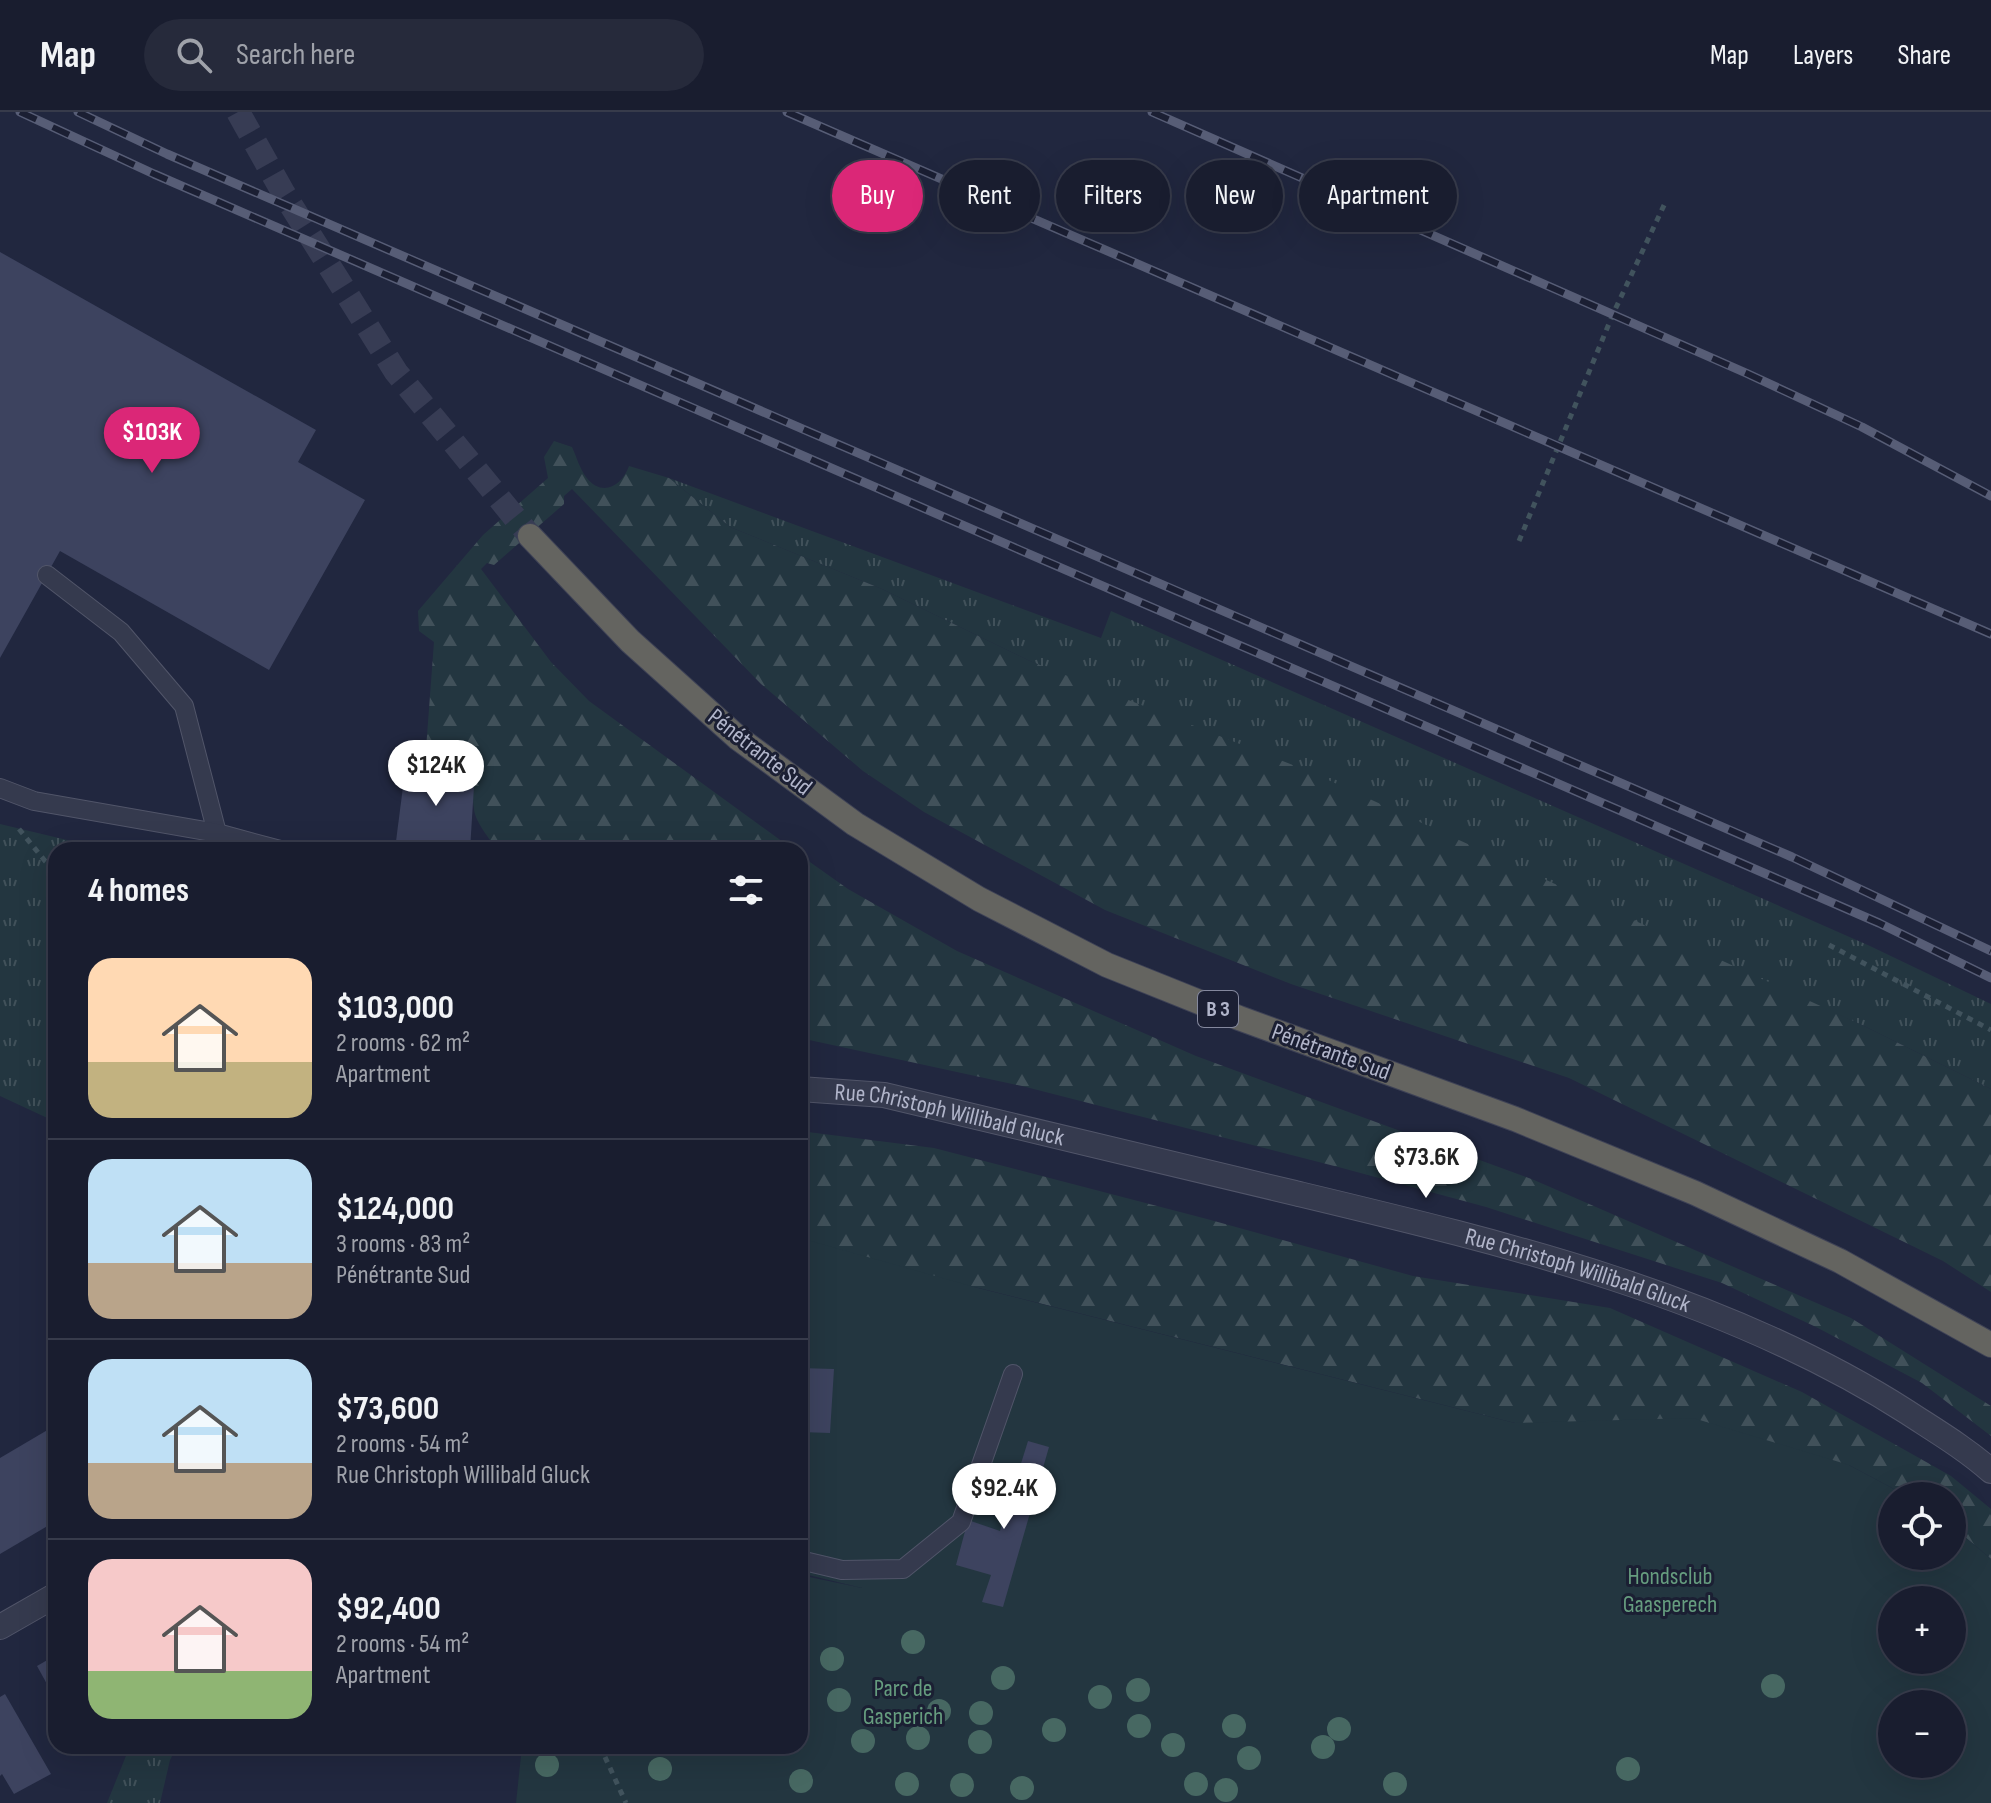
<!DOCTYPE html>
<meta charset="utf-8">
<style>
body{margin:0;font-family:"Sofia Sans Condensed",sans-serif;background:#262a3b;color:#f1f3f6;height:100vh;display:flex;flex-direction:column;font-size:30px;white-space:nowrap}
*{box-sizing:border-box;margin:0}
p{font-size:26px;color:#9fa2aa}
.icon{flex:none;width:44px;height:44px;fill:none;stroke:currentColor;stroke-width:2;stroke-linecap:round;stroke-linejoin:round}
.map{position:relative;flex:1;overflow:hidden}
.side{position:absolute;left:48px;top:730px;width:760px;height:912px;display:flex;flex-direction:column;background:#191d2f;border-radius:24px;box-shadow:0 8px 32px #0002,0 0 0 2px #373b4b}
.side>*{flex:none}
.hud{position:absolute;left:832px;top:48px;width:760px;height:72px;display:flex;gap:16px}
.fabs{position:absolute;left:1878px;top:1370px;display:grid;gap:16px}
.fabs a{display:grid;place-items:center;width:88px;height:88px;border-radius:50%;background:#191d2f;box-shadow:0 8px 32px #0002,0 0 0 2px #373b4b;font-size:40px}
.price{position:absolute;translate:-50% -68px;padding:0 18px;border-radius:28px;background:#fff;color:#222;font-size:26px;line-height:52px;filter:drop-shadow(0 2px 4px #0008)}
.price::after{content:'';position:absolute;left:50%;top:48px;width:24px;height:18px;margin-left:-12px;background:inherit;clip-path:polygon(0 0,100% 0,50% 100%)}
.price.on{background:#db2777;color:#fff}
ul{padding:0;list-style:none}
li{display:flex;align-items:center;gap:24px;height:200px;padding:0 40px}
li+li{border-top:2px solid #373b4b}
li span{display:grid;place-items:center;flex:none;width:224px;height:160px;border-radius:24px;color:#555}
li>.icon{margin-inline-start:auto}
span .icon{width:96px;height:96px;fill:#fffc;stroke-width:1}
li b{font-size:34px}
h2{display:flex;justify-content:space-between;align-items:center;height:96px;padding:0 40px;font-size:34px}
.chip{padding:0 28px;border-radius:36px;background:#191d2f;box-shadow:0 8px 32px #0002,0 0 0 2px #373b4b;font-size:28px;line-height:72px}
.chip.on{background:#db2777;color:#fff}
header{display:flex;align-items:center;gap:48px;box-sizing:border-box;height:112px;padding:0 40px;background:#191d2f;border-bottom:2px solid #373b4b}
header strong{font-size:38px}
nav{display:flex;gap:44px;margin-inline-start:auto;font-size:28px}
.search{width:560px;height:72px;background:#262a3b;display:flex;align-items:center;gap:20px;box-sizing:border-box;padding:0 28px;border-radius:44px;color:#9fa2aa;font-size:30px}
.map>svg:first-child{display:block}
.grass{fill:url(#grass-tufts)}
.forest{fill:url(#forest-firs)}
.park{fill:#233640;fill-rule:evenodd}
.building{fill:#3d435f}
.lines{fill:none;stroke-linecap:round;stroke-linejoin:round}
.trunk-tunnel{stroke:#373c54;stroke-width:24;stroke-dasharray:24 12;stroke-linecap:butt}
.service-casing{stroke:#515569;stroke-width:20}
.tertiary-casing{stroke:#515569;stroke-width:26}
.trunk-casing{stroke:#3e4256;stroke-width:26}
.path{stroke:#41535d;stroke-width:5;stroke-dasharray:6 6;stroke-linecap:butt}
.service{stroke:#353a4e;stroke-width:18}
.tertiary{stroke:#353a4e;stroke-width:24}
.trunk{stroke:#646460;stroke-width:24}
.rail-casing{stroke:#575d76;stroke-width:9}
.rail{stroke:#1b1f33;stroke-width:6;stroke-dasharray:18;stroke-linecap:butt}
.tree{fill:#476862}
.labels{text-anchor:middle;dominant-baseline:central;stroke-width:6;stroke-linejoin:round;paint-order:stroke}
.shield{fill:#1b1f33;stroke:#84889d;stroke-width:2}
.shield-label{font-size:22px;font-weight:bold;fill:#b1b5ca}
.street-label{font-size:24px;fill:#b1b5ca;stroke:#1b1f33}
.park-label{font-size:24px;fill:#669d7f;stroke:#1b1f33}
</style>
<header>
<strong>Map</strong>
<div class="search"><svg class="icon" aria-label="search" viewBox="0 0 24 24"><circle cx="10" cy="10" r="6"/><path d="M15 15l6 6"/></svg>Search here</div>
<nav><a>Map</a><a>Layers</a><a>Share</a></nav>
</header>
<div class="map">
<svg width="1991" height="1691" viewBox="0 0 1991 1691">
<defs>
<pattern id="grass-tufts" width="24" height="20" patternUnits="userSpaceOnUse" patternTransform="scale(2)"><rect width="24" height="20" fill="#233640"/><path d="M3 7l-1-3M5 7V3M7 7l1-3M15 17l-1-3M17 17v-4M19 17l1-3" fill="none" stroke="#41515a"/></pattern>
<pattern id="forest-firs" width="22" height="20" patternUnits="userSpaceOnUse" patternTransform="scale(2)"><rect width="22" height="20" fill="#233640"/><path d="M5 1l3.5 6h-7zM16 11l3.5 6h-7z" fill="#41515a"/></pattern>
</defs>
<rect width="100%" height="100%" fill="#21273f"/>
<g class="grass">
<polygon points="669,366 1101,526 1111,499 1870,834 1991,892 1991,977 1862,913 1030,549 882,477 730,415"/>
<polygon points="0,712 109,738 56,738 56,1010 0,984"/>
<polygon points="130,1634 177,1634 170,1648 160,1691 107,1691"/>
</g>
<g class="forest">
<path d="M554,329L572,335C576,344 580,357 586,365C602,386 622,374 629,354L669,366L730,415L882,477L1030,549L1313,661L1862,913L1991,977V1180L1943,1149L1569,966L1291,872L1105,798L924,700L863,659L761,572L572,377L564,384V392L494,453L487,451L481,457L551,550L589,589L794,738H497C490,727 475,710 474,697C471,674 477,668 456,650L414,655L395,653L396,635L426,637L434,530L419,519L418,499L483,423L548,366L544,345Z"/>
<polygon points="800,743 848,777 957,839 1196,944 1534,1068 1851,1206 1991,1294 1991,1324 1922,1271 1816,1215 1722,1171 1486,1095 1342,1056 1022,974 800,926"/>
<polygon points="800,1019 934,1036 1207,1107 1413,1164 1610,1196 1802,1280 1951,1364 1991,1397 1991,1447 1952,1414 1952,1384 1907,1384 1849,1353 1634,1620 1515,1311 979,1176 800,1143"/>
</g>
<path class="park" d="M800,1126L978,1176L1515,1311L1693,1306L1849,1353L1907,1384H1892V1444H1952V1414L1991,1447V1691H516L522,1634H800V1463L862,1476L800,1461ZM1892,1488H1952V1548H1892ZM1892,1592H1952V1652H1892Z"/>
<g class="building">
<polygon points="0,140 316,318 298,350 365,388 269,558 60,439 0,546"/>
<polygon points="442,646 456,650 467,660 474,674 470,738 395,737 404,667 414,655 427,648"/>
<polygon points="800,1256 834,1257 830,1321 800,1320"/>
<polygon points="56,1313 56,1409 0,1442 0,1346"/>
<polygon points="1028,1329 1049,1335 1003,1495 982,1490 991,1463 956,1453 968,1408 1000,1419"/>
<polygon points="56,1543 56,1581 53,1583 37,1554"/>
<polygon points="5,1582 51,1662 14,1682 2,1662 0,1664 0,1585"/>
</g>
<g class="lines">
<polyline class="trunk-tunnel" points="238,0 284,82 396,260 530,424"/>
<defs>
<g id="service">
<polyline points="47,463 121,520 184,594 217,721"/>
<polyline points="0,676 34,689 217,721 280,738"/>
<polyline points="800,1448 842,1458 903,1457 961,1410 1013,1262"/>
</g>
<g id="tertiary">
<path id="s1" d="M800,977L884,983C1021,1016 1158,1048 1295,1081C1504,1131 1724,1183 1907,1300C1936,1319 1965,1336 1991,1359"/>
<polyline points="0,1515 56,1483"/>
</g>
<polyline id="trunk" points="530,424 630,529 738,626 855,712 979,787 1107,853 1239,906 1515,1007 1695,1081 1840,1149 1991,1233"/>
</defs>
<use href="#service" class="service-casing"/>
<use href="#tertiary" class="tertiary-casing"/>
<use href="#trunk" class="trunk-casing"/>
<g class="path">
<polyline points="1519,429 1613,202 1666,89"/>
<polyline points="19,717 45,749 56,758"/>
<polyline points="1829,833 1991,918"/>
<polyline points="600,1634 626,1691"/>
</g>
<use href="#service" class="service"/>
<use href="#tertiary" class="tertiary"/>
<use href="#trunk" class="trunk"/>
<defs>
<g id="rail">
<polyline points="20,0 154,62 1879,811 1991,866"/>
<polyline points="78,0 167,42 1792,745 1991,839"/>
<polyline points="787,0 1991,522"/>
<polyline points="1152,0 1746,261 1862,315 1991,384"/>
</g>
</defs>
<use href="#rail" class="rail-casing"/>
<use href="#rail" class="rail"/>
</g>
<g class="tree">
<circle cx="913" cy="1530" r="12"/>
<circle cx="832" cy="1547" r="12"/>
<circle cx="1003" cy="1566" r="12"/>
<circle cx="1773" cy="1574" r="12"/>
<circle cx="1138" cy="1578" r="12"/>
<circle cx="1100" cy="1585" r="12"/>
<circle cx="839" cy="1588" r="12"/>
<circle cx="939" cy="1599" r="12"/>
<circle cx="981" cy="1601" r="12"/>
<circle cx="1139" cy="1614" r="12"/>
<circle cx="1234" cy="1614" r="12"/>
<circle cx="1339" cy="1617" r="12"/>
<circle cx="1054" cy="1618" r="12"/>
<circle cx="918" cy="1626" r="12"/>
<circle cx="863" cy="1629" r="12"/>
<circle cx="980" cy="1630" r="12"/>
<circle cx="1173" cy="1633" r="12"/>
<circle cx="1323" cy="1635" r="12"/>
<circle cx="1249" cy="1646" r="12"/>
<circle cx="547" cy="1653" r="12"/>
<circle cx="660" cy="1657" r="12"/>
<circle cx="1628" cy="1657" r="12"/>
<circle cx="801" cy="1669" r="12"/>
<circle cx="907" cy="1672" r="12"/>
<circle cx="1196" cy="1672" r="12"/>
<circle cx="1395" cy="1672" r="12"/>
<circle cx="962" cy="1673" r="12"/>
<circle cx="1022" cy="1676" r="12"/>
<circle cx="1226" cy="1678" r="12"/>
</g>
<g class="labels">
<rect class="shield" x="1198" y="879" width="40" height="36" rx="6"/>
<g class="shield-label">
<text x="1218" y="897">B 3</text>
</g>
<g class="street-label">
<text transform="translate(760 640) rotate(38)">Pénétrante Sud</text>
<text transform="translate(1331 940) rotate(20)">Pénétrante Sud</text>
<text stroke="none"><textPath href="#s1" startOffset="152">Rue Christoph Willibald Gluck</textPath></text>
<text stroke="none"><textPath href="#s1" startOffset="800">Rue Christoph Willibald Gluck</textPath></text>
</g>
<g class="park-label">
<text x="1670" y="1464">Hondsclub<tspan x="1670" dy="28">Gaasperech</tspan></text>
<text x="903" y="1576">Parc de<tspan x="903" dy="28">Gasperich</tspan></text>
</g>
</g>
</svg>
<div class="fabs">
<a><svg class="icon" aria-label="locate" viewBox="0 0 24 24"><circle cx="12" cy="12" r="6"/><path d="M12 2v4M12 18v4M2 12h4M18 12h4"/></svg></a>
<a>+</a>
<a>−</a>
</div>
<b class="price on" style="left:152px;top:363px">$103K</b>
<b class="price" style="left:436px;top:696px">$124K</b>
<b class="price" style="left:1426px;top:1088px">$73.6K</b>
<b class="price" style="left:1004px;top:1419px">$92.4K</b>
<div class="hud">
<a class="chip on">Buy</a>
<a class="chip">Rent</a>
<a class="chip">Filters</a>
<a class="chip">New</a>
<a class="chip">Apartment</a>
</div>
<section class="side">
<h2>4 homes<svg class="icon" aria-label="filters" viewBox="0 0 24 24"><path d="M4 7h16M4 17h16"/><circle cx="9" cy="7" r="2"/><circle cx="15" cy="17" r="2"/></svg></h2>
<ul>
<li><span style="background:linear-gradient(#ffd9b3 65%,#c2b280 0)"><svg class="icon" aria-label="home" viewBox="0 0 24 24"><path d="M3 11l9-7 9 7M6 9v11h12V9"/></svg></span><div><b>$103,000</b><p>2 rooms · 62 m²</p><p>Apartment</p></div></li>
<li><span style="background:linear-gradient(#bfe0f5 65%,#b9a48a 0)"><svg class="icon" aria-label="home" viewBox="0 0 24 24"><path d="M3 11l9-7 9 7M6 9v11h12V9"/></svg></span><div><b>$124,000</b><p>3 rooms · 83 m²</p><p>Pénétrante Sud</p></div></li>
<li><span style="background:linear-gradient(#bfe0f5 65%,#b9a48a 0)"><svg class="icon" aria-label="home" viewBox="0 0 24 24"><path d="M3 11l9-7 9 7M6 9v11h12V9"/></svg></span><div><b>$73,600</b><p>2 rooms · 54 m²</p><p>Rue Christoph Willibald Gluck</p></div></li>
<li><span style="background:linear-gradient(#f6c9c9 70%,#8fb573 0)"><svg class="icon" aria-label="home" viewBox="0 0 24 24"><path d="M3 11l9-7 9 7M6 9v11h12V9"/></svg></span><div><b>$92,400</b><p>2 rooms · 54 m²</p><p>Apartment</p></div></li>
</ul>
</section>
</div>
